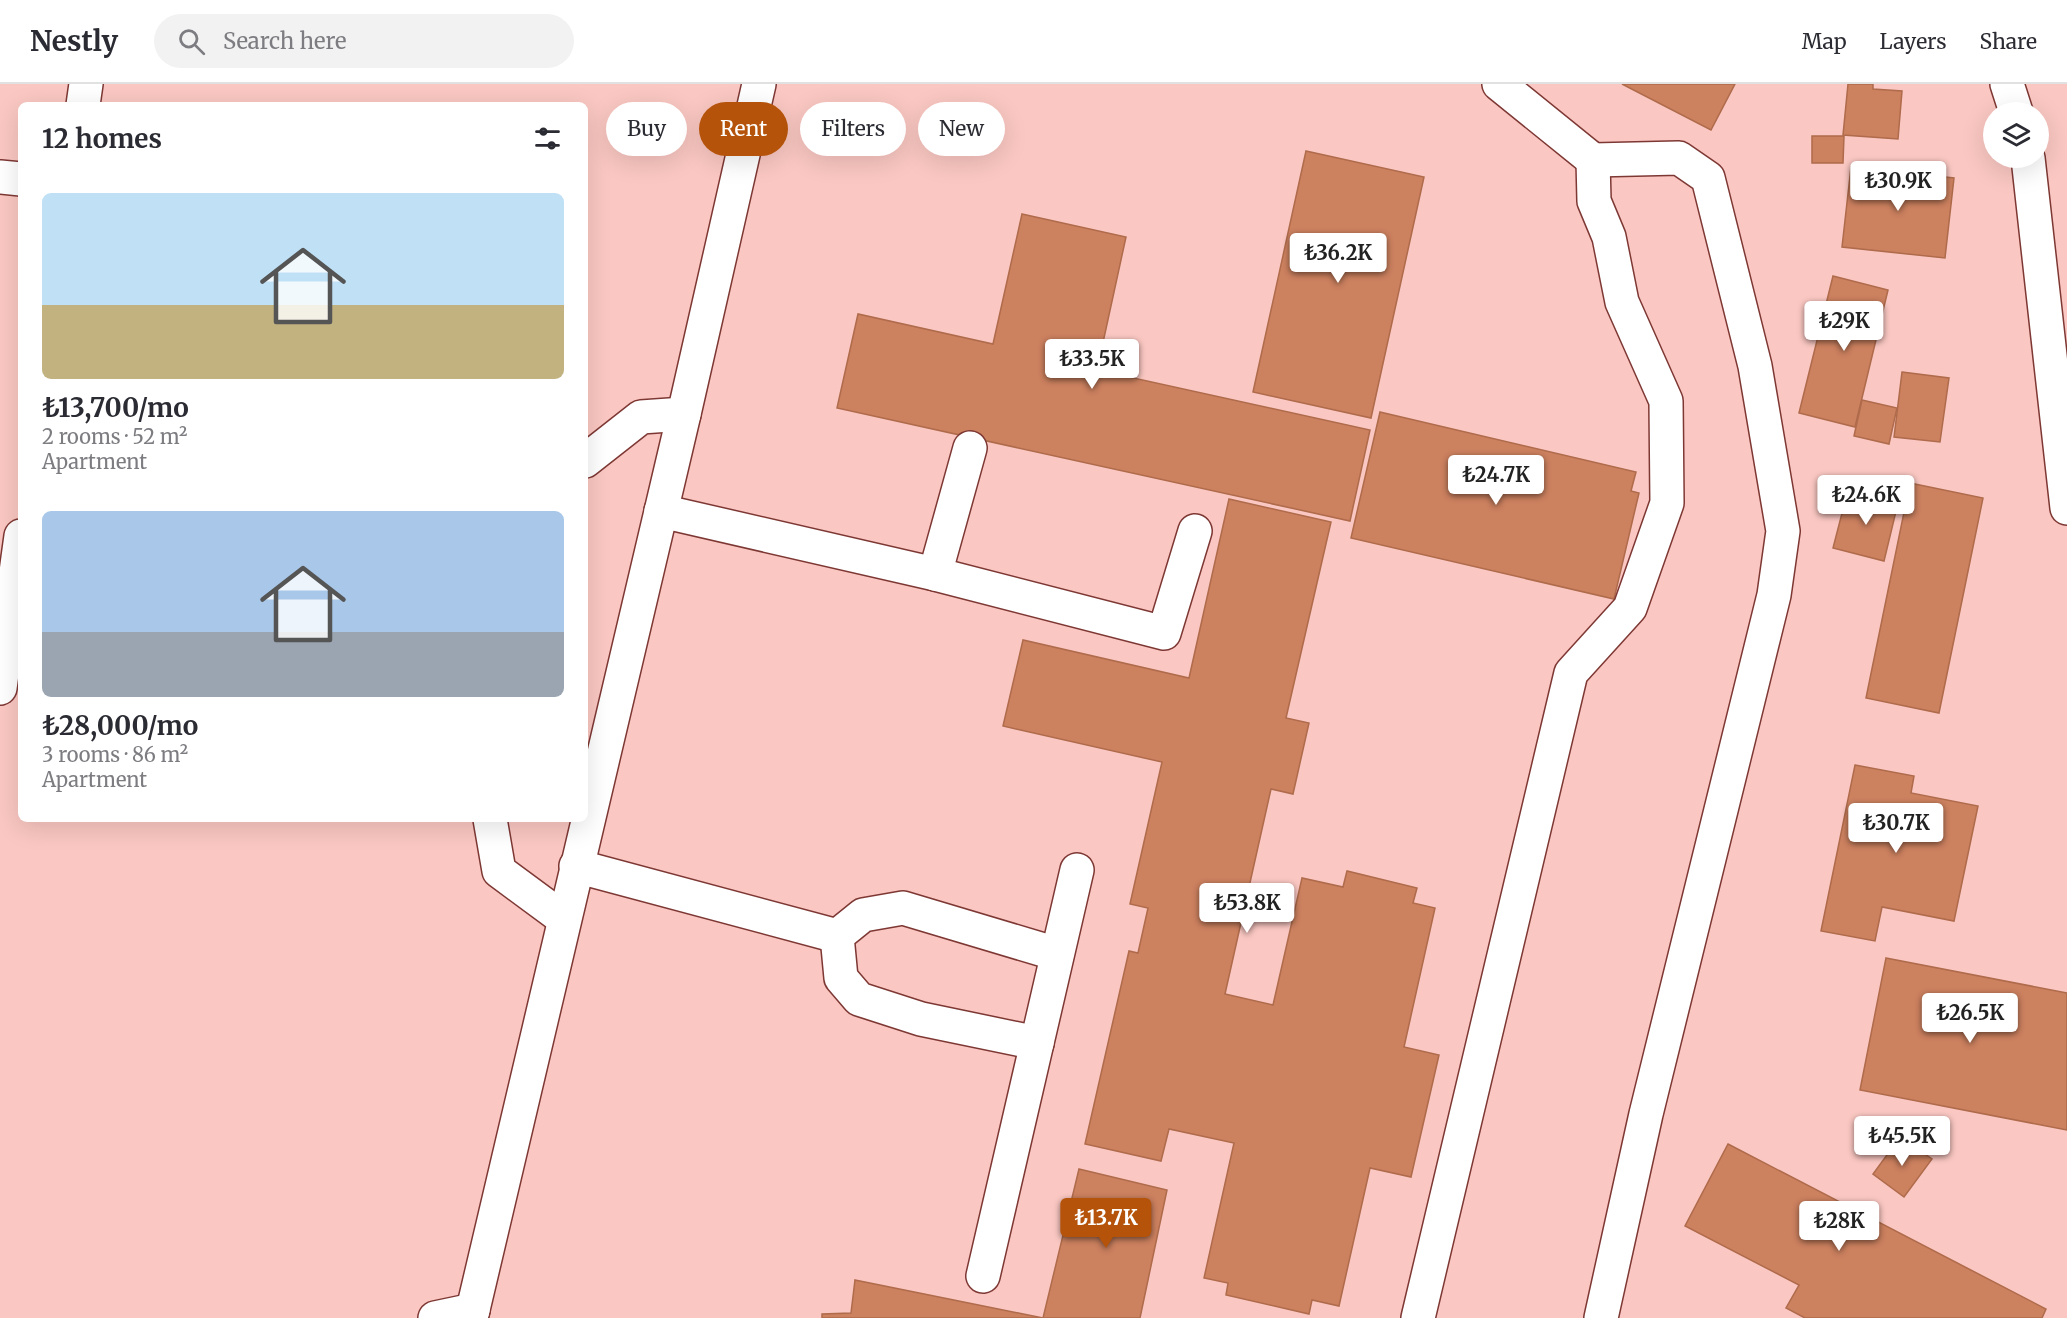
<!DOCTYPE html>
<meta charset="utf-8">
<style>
body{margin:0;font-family:Merriweather,serif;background:#f2f2f3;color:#2b2b33;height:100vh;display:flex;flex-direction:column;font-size:22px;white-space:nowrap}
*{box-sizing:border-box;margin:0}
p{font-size:20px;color:#7c7c81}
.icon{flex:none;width:33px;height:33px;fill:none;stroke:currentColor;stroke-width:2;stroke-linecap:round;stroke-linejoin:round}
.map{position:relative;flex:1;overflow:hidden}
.details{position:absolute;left:18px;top:18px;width:570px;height:720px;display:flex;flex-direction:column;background:#fff;border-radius:9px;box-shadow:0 6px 24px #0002}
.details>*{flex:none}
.guide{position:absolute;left:606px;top:18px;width:570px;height:54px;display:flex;gap:12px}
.buttons{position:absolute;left:1983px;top:18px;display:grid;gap:12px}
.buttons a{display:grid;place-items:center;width:66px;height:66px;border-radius:50%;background:#fff;box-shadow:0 6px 24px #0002;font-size:30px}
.price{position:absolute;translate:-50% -51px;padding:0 14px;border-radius:6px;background:#fff;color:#222;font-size:20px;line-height:39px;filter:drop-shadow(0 2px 3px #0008)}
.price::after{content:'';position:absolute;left:50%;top:36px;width:18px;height:14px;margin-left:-9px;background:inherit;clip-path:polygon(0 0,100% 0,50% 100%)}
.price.on{background:#b45309;color:#fff}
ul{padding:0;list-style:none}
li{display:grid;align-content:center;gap:12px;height:318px;padding:0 24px}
li span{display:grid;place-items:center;height:186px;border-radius:9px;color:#555}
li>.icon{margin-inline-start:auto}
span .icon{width:108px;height:108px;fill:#fffc;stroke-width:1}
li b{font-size:26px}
h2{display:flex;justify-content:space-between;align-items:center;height:72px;padding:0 24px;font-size:26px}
.chip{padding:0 21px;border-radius:27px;background:#fff;box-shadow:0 6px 24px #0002;font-size:21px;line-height:54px}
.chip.on{background:#b45309;color:#fff}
header{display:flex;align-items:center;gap:36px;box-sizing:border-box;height:84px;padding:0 30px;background:#fff;border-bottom:2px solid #e1e1e2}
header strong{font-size:28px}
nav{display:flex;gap:33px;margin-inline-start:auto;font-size:21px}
.search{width:420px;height:54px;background:#f2f2f3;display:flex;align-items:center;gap:15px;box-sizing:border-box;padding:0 21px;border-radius:33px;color:#7c7c81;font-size:22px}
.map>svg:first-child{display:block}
.building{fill:#cc815f;stroke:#af6b4b;stroke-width:1.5}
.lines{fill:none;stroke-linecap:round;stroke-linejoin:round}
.minor-casing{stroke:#7e3834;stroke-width:36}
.minor{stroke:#fff;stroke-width:33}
</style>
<header>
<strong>Nestly</strong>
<div class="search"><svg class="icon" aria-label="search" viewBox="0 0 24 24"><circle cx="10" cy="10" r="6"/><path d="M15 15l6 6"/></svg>Search here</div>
<nav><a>Map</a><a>Layers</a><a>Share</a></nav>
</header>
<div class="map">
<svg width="2067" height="1234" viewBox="0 0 2067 1234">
<rect width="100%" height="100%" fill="#fac7c2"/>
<g class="building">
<polygon points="1622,0 1735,0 1711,46"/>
<polygon points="1848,0 1873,0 1873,5 1902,7 1898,55 1843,51"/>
<polygon points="1812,52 1844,52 1843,79 1812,79"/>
<polygon points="1306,67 1424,93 1371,334 1253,308"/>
<polygon points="1851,83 1954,94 1945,174 1842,163"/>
<polygon points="1022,130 1126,153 1097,286 1370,346 1350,437 837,324 858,230 993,260"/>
<polygon points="1833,192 1888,206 1855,343 1799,329"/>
<polygon points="1902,288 1949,294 1940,358 1894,353"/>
<polygon points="1862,316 1897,324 1889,360 1854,352"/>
<polygon points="1380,328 1636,388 1631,407 1639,409 1614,515 1351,454"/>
<polygon points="1910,399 1983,414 1939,629 1866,614"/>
<polygon points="1848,406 1898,419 1884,477 1833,464"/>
<polygon points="1229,415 1331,438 1286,634 1309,639 1293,710 1271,705 1225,910 1273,921 1302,794 1343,803 1347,787 1417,804 1413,819 1435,824 1404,963 1439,971 1411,1093 1370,1084 1339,1222 1312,1216 1309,1230 1226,1211 1228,1199 1204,1194 1234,1059 1169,1045 1161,1077 1085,1060 1129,867 1138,869 1148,824 1130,820 1162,678 1003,642 1023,556 1189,594"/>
<polygon points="1855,681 1914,692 1911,709 1978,722 1954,837 1882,823 1875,857 1821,847"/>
<polygon points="1886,874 2067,909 2067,1046 1860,1006"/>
<polygon points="1900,1053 1932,1075 1904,1113 1873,1090"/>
<polygon points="1728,1060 2046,1225 2042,1234 1805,1234 1786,1224 1799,1201 1685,1142"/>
<polygon points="1079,1085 1167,1106 1140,1234 1043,1234"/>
<polygon points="855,1196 1043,1234 822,1234 822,1230 851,1229"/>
</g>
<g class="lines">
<defs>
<g id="minor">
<polyline points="1499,0 1593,76 1679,74 1708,94 1755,282 1783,447 1774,511 1646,1030 1601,1234"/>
<polyline points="2007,0 2016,28"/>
<polyline points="83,21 86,0"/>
<polyline points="2028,74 2067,424"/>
<polyline points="0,93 21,95"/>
<polyline points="585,377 641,333 684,330"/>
<polyline points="661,427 935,490 1164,549 1195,447"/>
<polyline points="935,490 970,364"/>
<polyline points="0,604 21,452"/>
<polyline points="490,735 499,787 564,835"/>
<polyline points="576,782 837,852"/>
<polyline points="1037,959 921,935 859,915 841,894 837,852 863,831 903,824 1057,870"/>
<polyline points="983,1192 1077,786"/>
<polyline points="435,1234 473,1226"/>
<polyline points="471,1234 684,330 759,0"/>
<polyline points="1418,1234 1571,589 1630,524 1667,419 1666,317 1622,218 1609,153 1594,117 1593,76"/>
</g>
</defs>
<use href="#minor" class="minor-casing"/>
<use href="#minor" class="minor"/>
</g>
</svg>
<div class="buttons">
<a><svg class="icon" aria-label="layers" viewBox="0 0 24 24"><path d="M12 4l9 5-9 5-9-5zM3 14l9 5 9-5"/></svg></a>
</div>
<b class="price" style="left:1898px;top:128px">₺30.9K</b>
<b class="price" style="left:1338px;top:200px">₺36.2K</b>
<b class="price" style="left:1844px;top:268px">₺29K</b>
<b class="price" style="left:1092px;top:306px">₺33.5K</b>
<b class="price" style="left:1496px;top:422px">₺24.7K</b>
<b class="price" style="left:1866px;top:442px">₺24.6K</b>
<b class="price" style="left:1896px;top:770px">₺30.7K</b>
<b class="price" style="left:1247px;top:850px">₺53.8K</b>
<b class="price" style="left:1970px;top:960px">₺26.5K</b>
<b class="price" style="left:1902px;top:1083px">₺45.5K</b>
<b class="price on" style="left:1106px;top:1165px">₺13.7K</b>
<b class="price" style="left:1839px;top:1168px">₺28K</b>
<div class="guide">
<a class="chip">Buy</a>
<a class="chip on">Rent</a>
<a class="chip">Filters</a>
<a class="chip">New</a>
</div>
<section class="details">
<h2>12 homes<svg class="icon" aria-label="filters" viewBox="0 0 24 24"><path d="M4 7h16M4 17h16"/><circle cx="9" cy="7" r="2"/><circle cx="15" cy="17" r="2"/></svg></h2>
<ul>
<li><span style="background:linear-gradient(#bfe0f5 60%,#c2b280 0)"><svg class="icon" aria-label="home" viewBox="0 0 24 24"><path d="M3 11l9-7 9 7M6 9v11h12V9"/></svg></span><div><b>₺13,700/mo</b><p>2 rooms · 52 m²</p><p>Apartment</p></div></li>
<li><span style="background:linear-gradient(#a9c7e8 65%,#9aa5b1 0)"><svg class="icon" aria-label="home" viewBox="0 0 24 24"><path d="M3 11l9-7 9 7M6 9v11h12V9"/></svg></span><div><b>₺28,000/mo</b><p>3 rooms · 86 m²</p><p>Apartment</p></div></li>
</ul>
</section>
</div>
